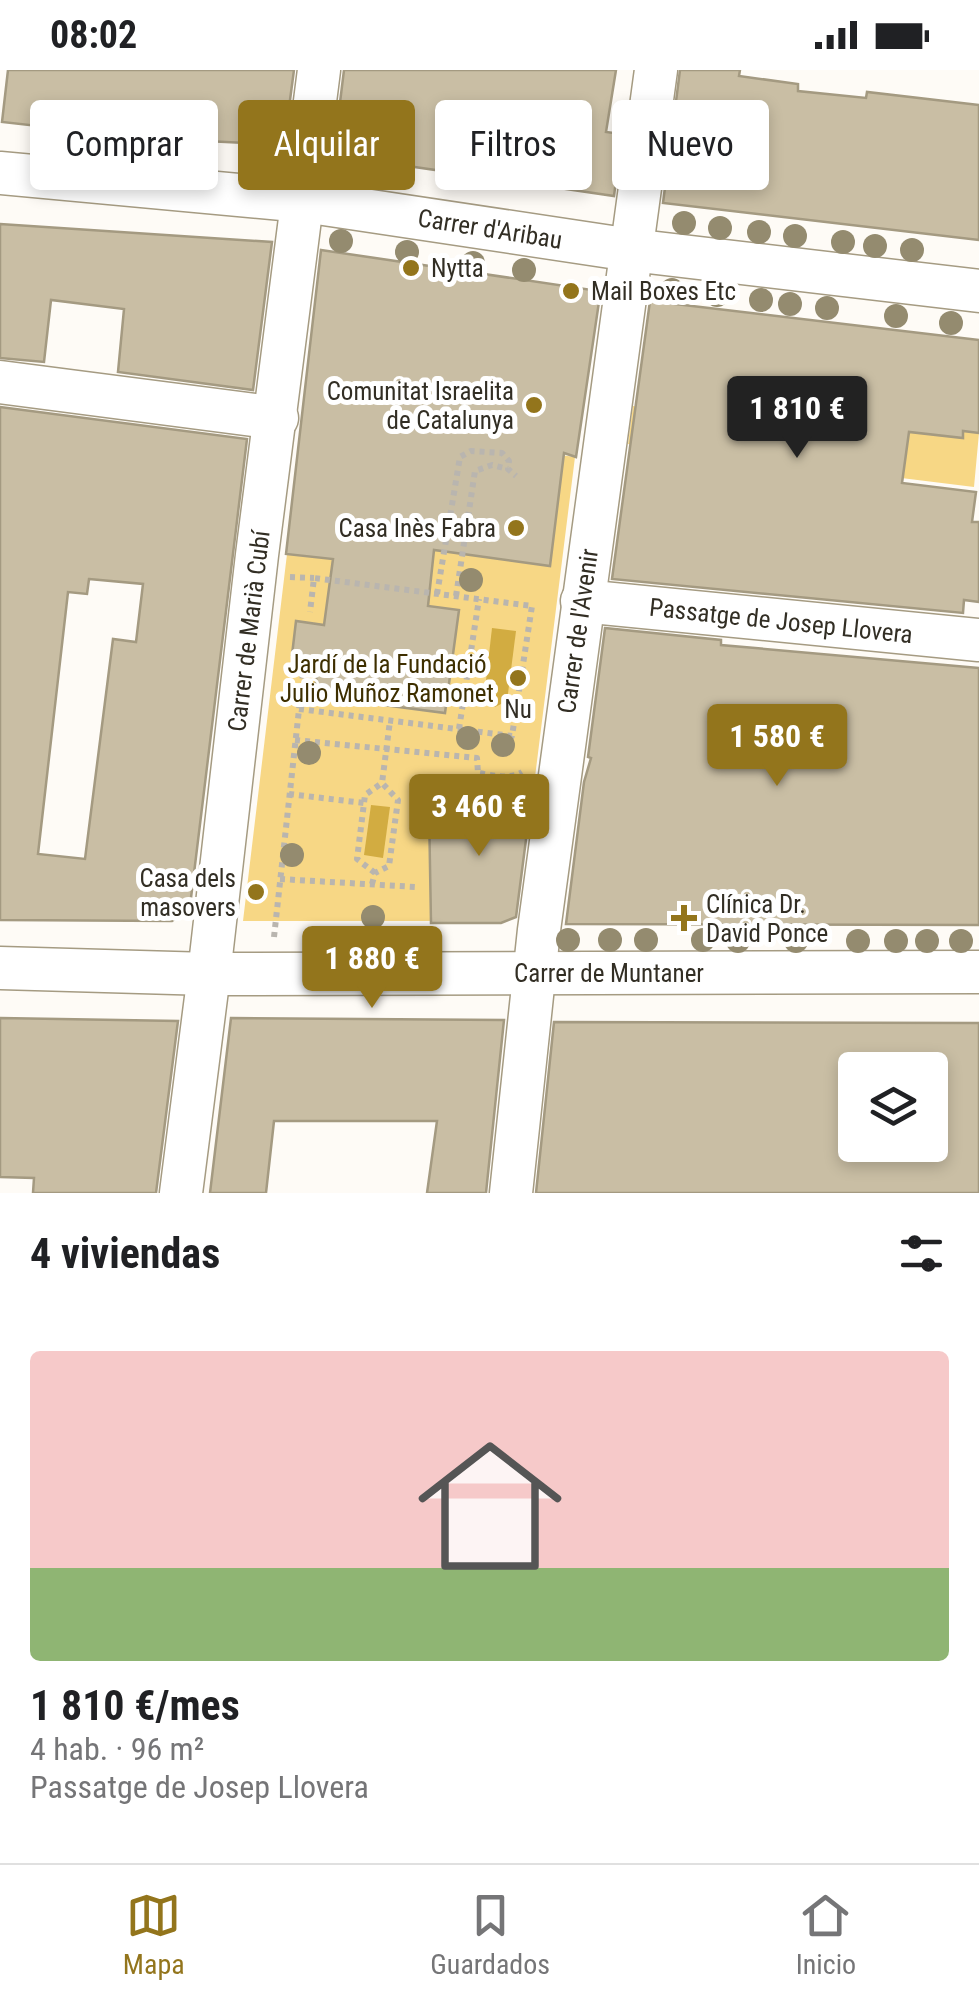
<!DOCTYPE html>
<html lang="es">
<meta charset="utf-8">
<style>
body{margin:0;font-family:"Roboto Condensed",sans-serif;background:#f2f2f2;color:#202124;height:100vh;display:flex;flex-direction:column;font-size:38px;white-space:nowrap}
*{box-sizing:border-box;margin:0}
p{font-size:32px;color:#757577}
.icon{flex:none;width:55px;height:55px;fill:none;stroke:currentColor;stroke-width:2;stroke-linecap:round;stroke-linejoin:round}
.map{position:relative;height:1123px;overflow:hidden}
.details{display:flex;flex-direction:column;background:#fff;flex:1}
.details>*{flex:none}
.top-card{position:absolute;left:30px;top:30px;width:920px;height:90px;display:flex;gap:20px}
.tools{position:absolute;left:838px;top:982px;display:grid;gap:20px}
.tools a{display:grid;place-items:center;width:110px;height:110px;border-radius:10px;background:#fff;box-shadow:0 5px 15px #0003;font-size:50px}
.price{position:absolute;translate:-50% -85px;padding:0 22px;border-radius:10px;background:#93751c;color:#fff;font-size:32px;line-height:65px;filter:drop-shadow(0 2px 5px #0008)}
.price::after{content:'';position:absolute;left:50%;top:60px;width:30px;height:22px;margin-left:-15px;background:inherit;clip-path:polygon(0 0,100% 0,50% 100%)}
.price.current{background:#222;color:#fff}
ul{padding:0;list-style:none}
li{display:grid;align-content:center;gap:20px;height:530px;padding:0 30px}
li+li{border-top:2px solid #e0e0e0}
li span{display:grid;place-items:center;height:310px;border-radius:10px;color:#555}
li>.icon{margin-inline-start:auto}
span .icon{width:180px;height:180px;fill:#fffc;stroke-width:1}
li b{font-size:42px}
h2{display:flex;justify-content:space-between;align-items:center;height:120px;padding:0 30px;font-size:42px}
.chip{padding:0 35px;border-radius:10px;background:#fff;box-shadow:0 5px 15px #0003;font-size:35px;line-height:90px}
.chip.current{background:#93751c;color:#fff}
.status{display:flex;justify-content:space-between;align-items:center;height:70px;padding:0 50px;background:#fff;direction:ltr}
.status svg{height:28px;fill:currentColor}
.dock{display:flex;justify-content:space-around;align-items:center;height:140px;border-top:2px solid #e0e0e0;background:#fff;font-size:28px;color:#757577}
.dock a{display:grid;justify-items:center;gap:5px}
.dock .current{color:#93751c}
.map>svg:first-child{display:block}
.green{fill:#f7d785}
.water{fill:#d2ac41}
.building{fill:#c9bea4;stroke:#a49a81;stroke-width:2.5;fill-rule:evenodd}
.lines{fill:none;stroke-linecap:round;stroke-linejoin:round}
.minor-casing{stroke:#a59b82;stroke-width:45}
.path{stroke:#b9b5af;stroke-width:6;stroke-dasharray:5 5;stroke-linecap:butt}
.minor{stroke:#fff;stroke-width:42}
.tree{fill:#948b6f}
.poi-dot{fill:#93751c;stroke:#fff;stroke-width:4}
.labels{text-anchor:middle;dominant-baseline:central;stroke-width:10;stroke-linejoin:round;paint-order:stroke}
.street-label{font-size:25px;fill:#322e24;stroke:#fff}
.poi-label{font-size:25px;fill:#322e24;stroke:#fff;text-anchor:start}
.park-label{font-size:25px;fill:#3e2f00;stroke:#fff}
</style>
<div class="status"><b>08:02</b><svg viewBox="0 0 49 12"><path d="M0 12V9h3v3zM5 12V6h3v6zM10 12V3h3v9zM15 12V0h3v12zM26 1h20v11H26zM47 4h2v5h-2z"/></svg></div>
<div class="map">
<svg width="979" height="1123" viewBox="0 0 979 1123">
<rect width="100%" height="100%" fill="#fefbf6"/>
<g class="green">
<polygon points="633,336 908,367 911,355 963,367 964,361 979,363 974,417 628,374"/>
<polygon points="448,370 575,387 533,723 429,714 431,851 243,851 287,484 424,499"/>
</g>
<g class="water">
<polygon points="492,558 516,561 507,631 495,637 484,628"/>
<polygon points="371,735 390,737 383,788 364,785"/>
</g>
<g class="building">
<polygon points="8,0 294,0 284,75 145,68 2,52"/>
<polygon points="344,0 616,0 606,62 622,64 614,126 394,94 334,81"/>
<polygon points="680,0 740,0 739,6 798,14 798,21 866,28 867,22 979,35 979,170 663,133"/>
<polygon points="0,154 272,172 253,320 118,302 124,239 51,230 44,292 0,288"/>
<polygon points="321,180 599,221 600,225 576,387 564,383 550,496 434,480 428,536 459,540 445,643 314,626 319,588 292,585 296,551 324,555 333,489 286,484"/>
<polygon points="650,231 979,270 979,363 963,361 963,368 909,362 902,413 976,422 972,452 979,452 979,532 964,530 963,543 612,509"/>
<path d="M0,337L247,369L191,828L186,841L172,851L0,850ZM89,509L143,514L136,572L113,569L85,789L38,784L68,522L87,524Z"/>
<polygon points="605,558 721,570 721,575 979,598 979,855 566,854 584,712 591,688 588,687"/>
<polygon points="481,716 532,723 516,847 501,853 431,853 429,739 478,744"/>
<polygon points="0,948 178,951 156,1123 33,1123 34,1108 0,1107"/>
<polygon points="231,948 504,950 486,1123 427,1123 437,1051 274,1051 266,1123 210,1123"/>
<path d="M554,952L979,953V1123H536ZM855,1000H930V1075H855Z"/>
</g>
<g class="lines">
<defs>
<g id="minor">
<polyline points="0,103 304,131 631,180 979,221"/>
<polyline points="0,312 277,348"/>
<polyline points="582,531 979,570"/>
<polyline points="0,898 209,904 979,902"/>
<polyline points="181,1123 209,904 257,485 319,0"/>
<polyline points="511,1123 539,860 656,0"/>
</g>
</defs>
<use href="#minor" class="minor-casing"/>
<g class="path">
<polyline points="290,507 314,508"/>
<polyline points="437,524 460,387 471,381 502,383 509,391 508,399 516,406"/>
<polyline points="456,526 475,401 492,395 508,399"/>
<polyline points="299,639 512,666 532,536 314,508 310,542"/>
<polyline points="459,659 479,529"/>
<path d="M295,670L477,688L478,703C492,705 509,710 522,702"/>
<polyline points="289,724 364,733"/>
<polyline points="375,803 357,789 365,725 382,713"/>
<polyline points="280,809 416,817"/>
<polyline points="372,814 375,803 389,796 398,730 382,713 390,651"/>
<polyline points="274,867 304,594"/>
</g>
<use href="#minor" class="minor"/>
</g>
<g class="tree">
<circle cx="684" cy="153" r="12"/>
<circle cx="720" cy="158" r="12"/>
<circle cx="759" cy="162" r="12"/>
<circle cx="795" cy="166" r="12"/>
<circle cx="341" cy="171" r="12"/>
<circle cx="843" cy="172" r="12"/>
<circle cx="875" cy="176" r="12"/>
<circle cx="912" cy="180" r="12"/>
<circle cx="407" cy="182" r="12"/>
<circle cx="473" cy="193" r="12"/>
<circle cx="524" cy="200" r="12"/>
<circle cx="672" cy="220" r="12"/>
<circle cx="717" cy="225" r="12"/>
<circle cx="761" cy="230" r="12"/>
<circle cx="790" cy="234" r="12"/>
<circle cx="827" cy="238" r="12"/>
<circle cx="896" cy="246" r="12"/>
<circle cx="951" cy="253" r="12"/>
<circle cx="471" cy="510" r="12"/>
<circle cx="468" cy="668" r="12"/>
<circle cx="503" cy="675" r="12"/>
<circle cx="309" cy="683" r="12"/>
<circle cx="292" cy="785" r="12"/>
<circle cx="373" cy="847" r="12"/>
<circle cx="568" cy="870" r="12"/>
<circle cx="610" cy="870" r="12"/>
<circle cx="646" cy="870" r="12"/>
<circle cx="703" cy="870" r="12"/>
<circle cx="738" cy="871" r="12"/>
<circle cx="796" cy="871" r="12"/>
<circle cx="858" cy="871" r="12"/>
<circle cx="896" cy="871" r="12"/>
<circle cx="927" cy="871" r="12"/>
<circle cx="961" cy="871" r="12"/>
</g>
<g class="poi-dot">
<circle cx="411" cy="198" r="10"/>
<circle cx="571" cy="221" r="10"/>
<circle cx="534" cy="335" r="10"/>
<circle cx="516" cy="458" r="10"/>
<circle cx="518" cy="608" r="10"/>
<circle cx="256" cy="822" r="10"/>
<path d="M679 833h10v10h10v10h-10v10h-10v-10h-10v-10h10z"/>
</g>
<g class="labels">
<g class="street-label">
<text transform="translate(490 159) rotate(9)">Carrer d'Aribau</text>
<text transform="translate(781 551) rotate(6)">Passatge de Josep Llovera</text>
<text transform="translate(249 561) rotate(-83)">Carrer de Marià Cubí</text>
<text transform="translate(578 561) rotate(-82)">Carrer de l'Avenir</text>
<text x="609" y="903">Carrer de Muntaner</text>
</g>
<g class="poi-label">
<text x="431" y="198">Nytta</text>
<text x="591" y="221">Mail Boxes Etc</text>
<text x="514" y="321" text-anchor="end">Comunitat Israelita<tspan x="514" dy="29">de Catalunya</tspan></text>
<text x="496" y="458" text-anchor="end">Casa Inès Fabra</text>
<text x="518" y="639" text-anchor="middle">Nu</text>
<text x="236" y="808" text-anchor="end">Casa dels<tspan x="236" dy="29">masovers</tspan></text>
<text x="706" y="834">Clínica Dr.<tspan x="706" dy="29">David Ponce</tspan></text>
</g>
<g class="park-label">
<text x="387" y="594">Jardí de la Fundació<tspan x="387" dy="29">Julio Muñoz Ramonet</tspan></text>
</g>
</g>
</svg>
<div class="tools">
<a><svg class="icon" aria-label="layers" viewBox="0 0 24 24"><path d="M12 4l9 5-9 5-9-5zM3 14l9 5 9-5"/></svg></a>
</div>
<b class="price current" style="left:797px;top:391px">1 810 €</b>
<b class="price" style="left:777px;top:719px">1 580 €</b>
<b class="price" style="left:479px;top:789px">3 460 €</b>
<b class="price" style="left:372px;top:941px">1 880 €</b>
<div class="top-card">
<a class="chip">Comprar</a>
<a class="chip current">Alquilar</a>
<a class="chip">Filtros</a>
<a class="chip">Nuevo</a>
</div>
</div>
<section class="details">
<h2>4 viviendas<svg class="icon" aria-label="filters" viewBox="0 0 24 24"><path d="M4 7h16M4 17h16"/><circle cx="9" cy="7" r="2"/><circle cx="15" cy="17" r="2"/></svg></h2>
<ul>
<li><span style="background:linear-gradient(#f6c9c9 70%,#8fb573 0)"><svg class="icon" aria-label="home" viewBox="0 0 24 24"><path d="M3 11l9-7 9 7M6 9v11h12V9"/></svg></span><div><b>1 810 €/mes</b><p>4 hab. · 96 m²</p><p>Passatge de Josep Llovera</p></div></li>
</ul>
</section>
<nav class="dock">
<a class="current"><svg class="icon" aria-label="map" viewBox="0 0 24 24"><path d="M3 6l6-2 6 2 6-2v14l-6 2-6-2-6 2zM9 4v14M15 6v14"/></svg>Mapa</a>
<a><svg class="icon" aria-label="saved" viewBox="0 0 24 24"><path d="M7 4h10v16l-5-4-5 4z"/></svg>Guardados</a>
<a><svg class="icon" aria-label="home" viewBox="0 0 24 24"><path d="M3 11l9-7 9 7M6 9v11h12V9"/></svg>Inicio</a>
</nav>
